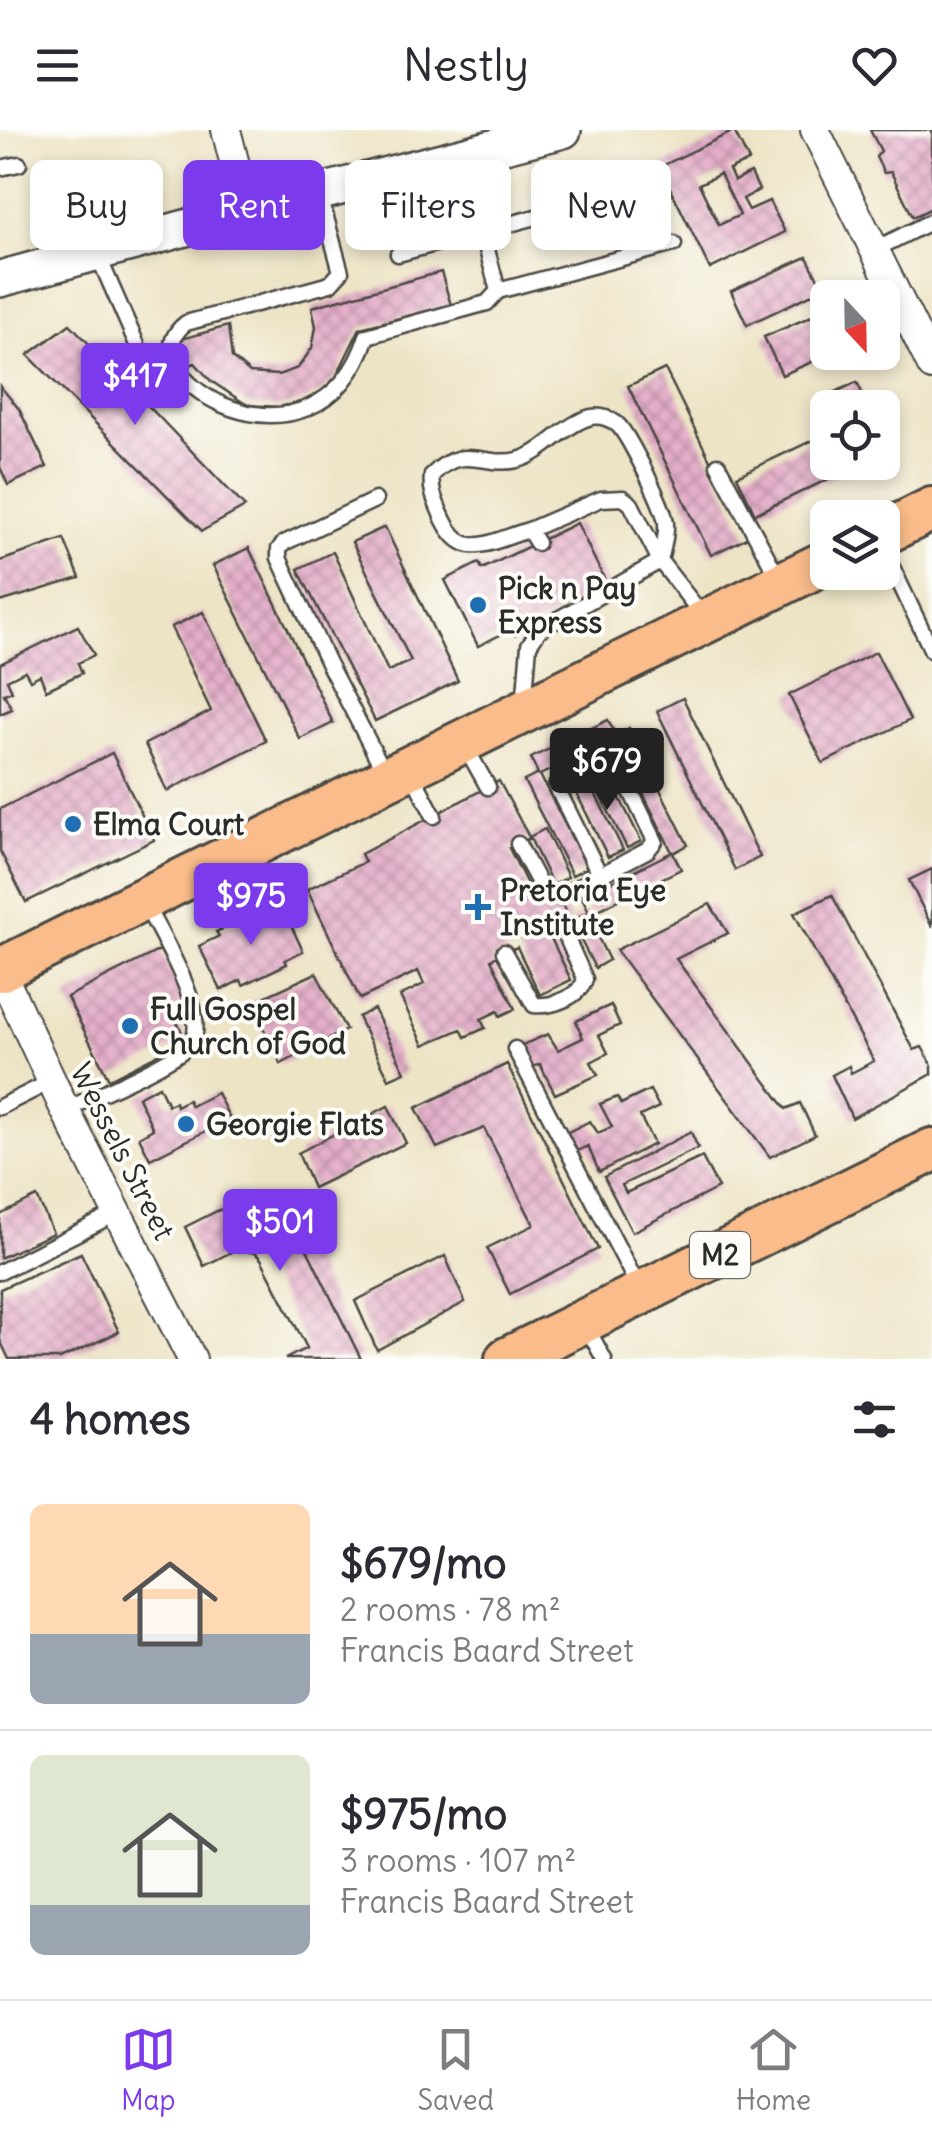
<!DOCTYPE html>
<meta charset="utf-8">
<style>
body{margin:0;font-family:Delius,sans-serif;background:#f2f2f3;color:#2b2b33;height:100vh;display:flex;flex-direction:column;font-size:38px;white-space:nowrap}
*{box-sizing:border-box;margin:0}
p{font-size:32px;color:#7c7c81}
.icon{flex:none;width:55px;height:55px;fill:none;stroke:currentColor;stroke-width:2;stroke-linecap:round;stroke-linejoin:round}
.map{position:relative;height:1229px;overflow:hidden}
.drawer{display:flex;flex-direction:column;background:#fff;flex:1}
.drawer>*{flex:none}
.guide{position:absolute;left:30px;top:30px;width:872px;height:90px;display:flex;gap:20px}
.needle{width:65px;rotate:158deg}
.buttons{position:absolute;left:810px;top:150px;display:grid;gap:20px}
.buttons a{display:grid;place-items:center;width:90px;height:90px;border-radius:15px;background:#fff;box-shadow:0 5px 15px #0003;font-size:50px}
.price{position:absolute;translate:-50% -85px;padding:0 22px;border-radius:10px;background:#7c3aed;color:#fff;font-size:32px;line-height:65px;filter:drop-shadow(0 2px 5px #0008)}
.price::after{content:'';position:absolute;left:50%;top:60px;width:30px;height:22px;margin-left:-15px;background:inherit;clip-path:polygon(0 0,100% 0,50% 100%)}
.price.current{background:#222;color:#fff}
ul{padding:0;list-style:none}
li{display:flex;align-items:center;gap:30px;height:250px;padding:0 30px}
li+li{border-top:2px solid #e1e1e2}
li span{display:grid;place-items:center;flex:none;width:280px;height:200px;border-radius:15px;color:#555}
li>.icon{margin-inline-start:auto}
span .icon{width:120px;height:120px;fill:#fffc;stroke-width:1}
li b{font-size:42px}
h2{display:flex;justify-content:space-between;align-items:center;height:120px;padding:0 30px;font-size:42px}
.pill{padding:0 35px;border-radius:15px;background:#fff;box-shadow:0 5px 15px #0003;font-size:35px;line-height:90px}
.pill.current{background:#7c3aed;color:#fff}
header{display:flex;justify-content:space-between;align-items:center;height:130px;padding:0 30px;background:#fff;font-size:45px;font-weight:600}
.dock{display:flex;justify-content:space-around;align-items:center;height:140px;border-top:2px solid #e1e1e2;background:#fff;font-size:28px;color:#7c7c81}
.dock a{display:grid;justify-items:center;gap:5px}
.dock .current{color:#7c3aed}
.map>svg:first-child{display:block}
.building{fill:url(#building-cross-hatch);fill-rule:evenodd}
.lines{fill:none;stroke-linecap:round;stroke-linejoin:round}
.service-casing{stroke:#484742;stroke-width:19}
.minor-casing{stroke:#484742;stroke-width:32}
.tertiary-casing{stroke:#484742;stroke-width:40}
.primary-casing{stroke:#484742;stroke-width:48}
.service{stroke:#fff;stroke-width:14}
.minor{stroke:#fff;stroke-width:28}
.tertiary{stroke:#fff;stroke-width:35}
.primary{stroke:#f9bc8a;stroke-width:42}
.poi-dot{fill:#1f6fb2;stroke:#fdfcf7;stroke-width:4}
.labels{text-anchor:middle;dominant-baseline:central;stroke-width:8;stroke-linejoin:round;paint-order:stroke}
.shield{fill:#fdfcf7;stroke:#6a6a68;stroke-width:2.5}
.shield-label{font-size:28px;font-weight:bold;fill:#2b2b2b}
.poi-label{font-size:30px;font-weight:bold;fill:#2b2b2b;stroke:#fdfcf7;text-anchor:start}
.street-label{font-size:30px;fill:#2b2b2b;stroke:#fdfcf7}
</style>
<header><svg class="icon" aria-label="menu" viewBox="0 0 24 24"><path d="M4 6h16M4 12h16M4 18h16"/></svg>Nestly<svg class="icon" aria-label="heart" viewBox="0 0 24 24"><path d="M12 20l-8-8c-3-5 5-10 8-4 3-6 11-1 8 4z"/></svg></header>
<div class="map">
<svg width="932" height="1229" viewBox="0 0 932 1229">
<defs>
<pattern id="building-cross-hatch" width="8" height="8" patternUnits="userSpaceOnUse" patternTransform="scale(2.5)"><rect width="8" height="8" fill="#e5afca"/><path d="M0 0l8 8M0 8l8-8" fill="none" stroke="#ba8fa4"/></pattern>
</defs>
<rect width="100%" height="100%" fill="#fdfcf7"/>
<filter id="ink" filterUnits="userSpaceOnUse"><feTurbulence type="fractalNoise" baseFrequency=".01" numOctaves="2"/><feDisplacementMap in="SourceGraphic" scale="20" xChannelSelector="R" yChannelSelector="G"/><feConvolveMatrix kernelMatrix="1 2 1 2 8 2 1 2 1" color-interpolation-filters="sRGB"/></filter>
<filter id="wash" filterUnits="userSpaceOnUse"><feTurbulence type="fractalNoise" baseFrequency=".0048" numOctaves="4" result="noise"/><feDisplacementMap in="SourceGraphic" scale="40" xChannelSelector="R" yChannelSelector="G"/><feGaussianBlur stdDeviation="2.25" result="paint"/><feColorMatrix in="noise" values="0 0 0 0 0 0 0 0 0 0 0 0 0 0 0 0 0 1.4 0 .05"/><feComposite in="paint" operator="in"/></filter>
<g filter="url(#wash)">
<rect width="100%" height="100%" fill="#ede4c6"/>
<g id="blocks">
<g class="building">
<polygon points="870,0 932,0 932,78 913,87 891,42 884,43 876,27 881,21"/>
<path d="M734,1L749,31L729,40L734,51L751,43L759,60L743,69L749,80L769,71L785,102L710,139L660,37ZM720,44L740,85L719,95L699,54Z"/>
<polygon points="807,127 823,159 747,195 731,161"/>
<polygon points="441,142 451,175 360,198 336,247 321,262 301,272 279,277 247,275 211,251 195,233 184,237 178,210 228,196 232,228 250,243 278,245 298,238 312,218 316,197 312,177"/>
<polygon points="828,179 828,225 782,245 764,207"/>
<polygon points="70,194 245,377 202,401 28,225"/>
<polygon points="665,239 748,407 711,425 628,256"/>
<polygon points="857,252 869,278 827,278 823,268"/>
<polygon points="0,256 19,279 47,337 8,355 0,337"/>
<polygon points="828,303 828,332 864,332 755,384 737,346"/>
<polygon points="577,393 609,459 515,505 512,499 478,516 445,450 479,433 482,439"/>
<polygon points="385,397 458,551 375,591 298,439 333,422 388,541 411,531 352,412"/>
<polygon points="64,409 80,448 0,472 0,431"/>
<polygon points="249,418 333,593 300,609 213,435"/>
<polygon points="203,482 266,611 167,661 145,614 211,581 171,497"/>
<polygon points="78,496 94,525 78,533 82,543 46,560 40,545 30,550 25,541 7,550 12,561 4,564 12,579 0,584 0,534"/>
<polygon points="876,522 910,590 823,633 789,565"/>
<polygon points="683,568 760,727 735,740 657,581"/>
<polygon points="608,590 616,605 629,598 688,715 673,723 681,739 590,784 582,767 672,722 615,607 540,645 587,738 572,745 524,651 538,644 531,628"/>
<polygon points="112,623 154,710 26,772 0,721 0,679"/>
<polygon points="606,640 641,711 627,718 591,647"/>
<polygon points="588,649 623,720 608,727 573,656"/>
<path d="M499,651L529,707L545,699L568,747L553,755L570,791L548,802L571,850L540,865L517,817L491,829L515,879L500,886L498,881L481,889L485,898L465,907L461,899L424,915L400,866L424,854L418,841L360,869L307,759L365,732L361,724ZM530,708L551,752L531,762L509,718Z"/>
<polygon points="932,739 932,797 909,750"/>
<polygon points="832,765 914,920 922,917 932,935 932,944 852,988 832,945 849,936 851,943 874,931 794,783"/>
<polygon points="710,774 728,803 676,829 786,979 800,973 815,1005 770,1027 616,820"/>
<polygon points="282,776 303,821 285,830 287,834 243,855 241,850 221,860 199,816 219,806 216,802 261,781 263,785"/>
<polygon points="586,783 609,830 595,838 571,791"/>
<polygon points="160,820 187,873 171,881 186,910 109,949 67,867"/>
<polygon points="316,843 346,900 281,934 251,873"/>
<polygon points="611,875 620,895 599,905 608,923 591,932 598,945 555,964 540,934 530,938 520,916 548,904 558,920 583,908 576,891"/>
<polygon points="374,879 405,942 389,949 358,887"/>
<polygon points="507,934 598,1119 510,1164 487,1118 534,1095 484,998 437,1018 416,978"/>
<polygon points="159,956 168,975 175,972 176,976 188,970 191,976 217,963 230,989 150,1029 139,1007 153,999 138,967"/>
<polygon points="650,960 659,977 640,986 654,1014 599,1042 588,1016 571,1024 562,1005 590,991 598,1003 612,997 600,974 617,967 621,974"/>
<polygon points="388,976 406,1013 313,1058 298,1023"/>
<polygon points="691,1002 698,1018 622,1055 626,1063 702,1027 718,1058 632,1102 604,1047"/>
<polygon points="37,1067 53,1103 0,1128 0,1085"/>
<polygon points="238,1077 257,1078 279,1086 298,1101 361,1229 285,1229 307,1218 261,1129 255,1123 237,1119 204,1136 185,1097 219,1080"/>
<polygon points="81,1123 119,1202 60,1229 9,1229 0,1210 0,1159"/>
<polygon points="445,1126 465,1172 377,1220 355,1171"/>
</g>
</g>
</g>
<g filter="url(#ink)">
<use href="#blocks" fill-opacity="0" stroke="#484742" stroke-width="2.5"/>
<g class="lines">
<defs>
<g id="service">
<polyline points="0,38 19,34"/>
<path d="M319,62L341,142L330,154L186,193C117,245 316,364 367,206L487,173L498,161L482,101"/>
<polyline points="874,120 932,91"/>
<polyline points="97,123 152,249"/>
<polyline points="398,124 644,58"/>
<polyline points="498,161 674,114"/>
<polyline points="718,335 779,449"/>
<polyline points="375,370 284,413 279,419 279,428 328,533 387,647"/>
<polyline points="529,400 601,369 623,368 631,374 660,431"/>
<path d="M537,413L529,400C487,412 462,434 441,384C435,370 430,360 432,345C464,312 483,338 518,330C545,323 564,294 591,287C601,285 612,289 619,296C630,309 664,376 666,393C667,406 663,418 660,431"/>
<polyline points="882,416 932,521"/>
<polyline points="524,576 529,515 539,500 660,431 703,486"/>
<polyline points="465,616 488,657"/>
<polyline points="411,642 434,686"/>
<polyline points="518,714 541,757"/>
<polyline points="559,767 648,720 655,711 614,627 607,623 560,648 556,656 600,745"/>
<path d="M504,822L534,875C552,877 580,867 585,849L561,795"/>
<polyline points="515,919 639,1158"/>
<polyline points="0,977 52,951"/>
<path d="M65,980C88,969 186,928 193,910C207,879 160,804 145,774"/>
<polyline points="0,1142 117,1083"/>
<polyline points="586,1196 604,1229"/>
</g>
<g id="minor">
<polyline points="226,0 247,81"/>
<polyline points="815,0 932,236"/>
<polyline points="0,840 65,980 192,1229"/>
</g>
<polyline id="tertiary" points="0,149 247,81 563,0"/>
<g id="primary">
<polyline points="882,404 932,379"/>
<polyline points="0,840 828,431"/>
<polyline points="507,1229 932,1020"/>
</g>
</defs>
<use href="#service" class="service-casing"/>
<use href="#minor" class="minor-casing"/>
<use href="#tertiary" class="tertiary-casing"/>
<use href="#primary" class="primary-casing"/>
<use href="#service" class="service"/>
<use href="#minor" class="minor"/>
<use href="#tertiary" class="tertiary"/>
<use href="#primary" class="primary"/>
</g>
</g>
<g class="poi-dot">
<circle cx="478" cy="475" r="10"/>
<circle cx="73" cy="694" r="10"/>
<path d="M473 762h10v10h10v10h-10v10h-10v-10h-10v-10h10z"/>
<circle cx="130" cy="896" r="10"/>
<circle cx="186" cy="994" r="10"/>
</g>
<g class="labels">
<rect class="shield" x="690" y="1102" width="60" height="46" rx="8"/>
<g class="shield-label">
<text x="720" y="1125">M2</text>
</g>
<g class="poi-label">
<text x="498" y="458">Pick n Pay<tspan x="498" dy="34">Express</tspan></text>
<text x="93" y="694">Elma Court</text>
<text x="500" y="760">Pretoria Eye<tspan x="500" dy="34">Institute</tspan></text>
<text x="150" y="879">Full Gospel<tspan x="150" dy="34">Church of God</tspan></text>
<text x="206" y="994">Georgie Flats</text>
</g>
<g class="street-label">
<text transform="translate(123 1021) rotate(63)">Wessels Street</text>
</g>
</g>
</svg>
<div class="buttons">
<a><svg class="needle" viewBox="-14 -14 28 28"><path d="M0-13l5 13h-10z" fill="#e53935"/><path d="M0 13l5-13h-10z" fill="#7c7c81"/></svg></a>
<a><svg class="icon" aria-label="locate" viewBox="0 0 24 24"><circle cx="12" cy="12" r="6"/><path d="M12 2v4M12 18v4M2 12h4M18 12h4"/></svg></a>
<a><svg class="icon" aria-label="layers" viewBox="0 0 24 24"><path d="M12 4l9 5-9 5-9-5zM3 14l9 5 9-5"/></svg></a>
</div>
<b class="price" style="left:135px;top:298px">$417</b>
<b class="price current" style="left:607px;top:683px">$679</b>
<b class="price" style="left:251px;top:818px">$975</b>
<b class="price" style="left:280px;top:1144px">$501</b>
<div class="guide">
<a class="pill">Buy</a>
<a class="pill current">Rent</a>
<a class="pill">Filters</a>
<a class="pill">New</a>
</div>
</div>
<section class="drawer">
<h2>4 homes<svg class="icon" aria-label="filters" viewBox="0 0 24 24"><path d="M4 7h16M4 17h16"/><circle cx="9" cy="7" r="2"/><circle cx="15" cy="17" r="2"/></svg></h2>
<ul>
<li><span style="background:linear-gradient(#ffd9b3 65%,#9aa5b1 0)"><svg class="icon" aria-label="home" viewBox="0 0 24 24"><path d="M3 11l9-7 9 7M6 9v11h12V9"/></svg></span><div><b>$679/mo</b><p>2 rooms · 78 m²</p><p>Francis Baard Street</p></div></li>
<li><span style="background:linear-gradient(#dfe7d0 75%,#9aa5b1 0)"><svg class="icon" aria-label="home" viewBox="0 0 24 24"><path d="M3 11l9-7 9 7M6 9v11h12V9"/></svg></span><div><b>$975/mo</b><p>3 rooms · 107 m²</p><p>Francis Baard Street</p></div></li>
</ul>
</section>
<nav class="dock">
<a class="current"><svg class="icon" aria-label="map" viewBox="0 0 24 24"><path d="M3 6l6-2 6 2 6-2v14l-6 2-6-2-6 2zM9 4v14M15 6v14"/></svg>Map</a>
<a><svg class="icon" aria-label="saved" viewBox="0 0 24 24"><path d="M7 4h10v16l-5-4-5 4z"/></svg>Saved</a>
<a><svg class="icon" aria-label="home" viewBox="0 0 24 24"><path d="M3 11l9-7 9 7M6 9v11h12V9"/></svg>Home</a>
</nav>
